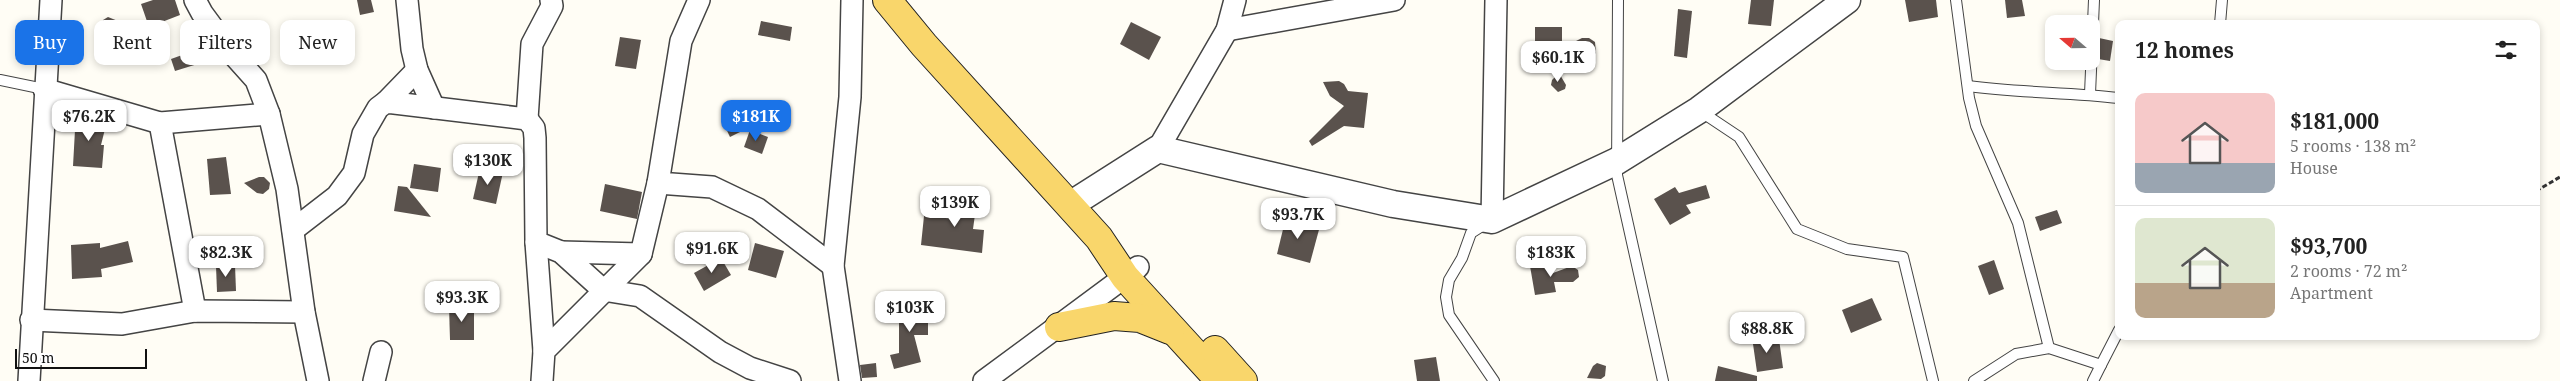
<!DOCTYPE html>
<meta charset="utf-8">
<style>
body{margin:0;font-family:"Noto Serif",serif;background:#f2f2f2;color:#222;height:100vh;display:flex;flex-direction:column;font-size:19px;white-space:nowrap}
*{box-sizing:border-box;margin:0}
p{font-size:16px;color:#767676}
.icon{flex:none;width:28px;height:28px;fill:none;stroke:currentColor;stroke-width:2;stroke-linecap:round;stroke-linejoin:round}
.map{position:relative;flex:1;overflow:hidden}
.panel{position:absolute;left:2115px;top:20px;width:425px;height:320px;display:flex;flex-direction:column;background:#fff;border-radius:10px;box-shadow:0 2px 8px #0003}
.panel>*{flex:none}
.top-card{position:absolute;left:15px;top:20px;width:475px;height:45px;display:flex;gap:10px}
.needle{width:32px;rotate:290deg}
.fabs{position:absolute;left:2045px;top:15px;display:grid;gap:10px}
.fabs a{display:grid;place-items:center;width:55px;height:55px;border-radius:10px;background:#fff;box-shadow:0 2px 8px #0003;font-size:25px}
.scale{position:absolute;left:15px;bottom:12px;width:132px;box-sizing:border-box;padding-left:5px;border:2px solid #111;border-top:0;font-size:14px;line-height:18px;white-space:nowrap;color:#111;-webkit-text-stroke:4px #fff;paint-order:stroke}
.price{position:absolute;translate:-50% -42px;padding:0 11px;border-radius:10px;background:#fff;color:#222;font-size:16px;line-height:32px;filter:drop-shadow(0 1px 2px #0008)}
.price::after{content:'';position:absolute;left:50%;top:30px;width:15px;height:11px;margin-left:-8px;background:inherit;clip-path:polygon(0 0,100% 0,50% 100%)}
.price.on{background:#1a73e8;color:#fff}
ul{padding:0;list-style:none}
li{display:flex;align-items:center;gap:15px;height:125px;padding:0 20px}
li+li{border-top:1px solid #e0e0e0}
li span{display:grid;place-items:center;flex:none;width:140px;height:100px;border-radius:10px;color:#555}
li>.icon{margin-inline-start:auto}
span .icon{width:60px;height:60px;fill:#fffc;stroke-width:1}
li b{font-size:21px}
h2{display:flex;justify-content:space-between;align-items:center;height:60px;padding:0 20px;font-size:21px}
.pill{padding:0 18px;border-radius:10px;background:#fff;box-shadow:0 2px 8px #0003;font-size:18px;line-height:45px}
.pill.on{background:#1a73e8;color:#fff}
.map>svg:first-child{display:block}
.building{fill:#5a524d}
.lines{fill:none;stroke-linecap:round;stroke-linejoin:round}
.service-casing{stroke:#444;stroke-width:12}
.minor-casing{stroke:#444;stroke-width:24}
.tertiary-casing{stroke:#444;stroke-width:29}
.primary-casing{stroke:#222;stroke-width:30}
.path{stroke:#333;stroke-width:3;stroke-dasharray:5 2.5;stroke-linecap:butt}
.service{stroke:#fff;stroke-width:10}
.minor{stroke:#fff;stroke-width:21}
.tertiary{stroke:#fff;stroke-width:26}
.primary{stroke:#f9d66b;stroke-width:28}
</style>
<div class="map">
<svg width="2560" height="381" viewBox="0 0 2560 381">
<rect width="100%" height="100%" fill="#fffdf5"/>
<g class="building">
<polygon points="153,0 175,0 180,15 149,27 141,4"/>
<polygon points="357,0 371,0 374,12 360,15"/>
<polygon points="1751,0 1774,0 1771,26 1748,24"/>
<polygon points="1905,0 1936,0 1938,17 1909,22"/>
<polygon points="2005,0 2022,0 2025,16 2007,18"/>
<polygon points="1678,9 1692,11 1687,58 1674,56"/>
<polygon points="108,17 118,21 120,38 106,33 102,29 103,20"/>
<polygon points="761,21 792,27 790,41 758,35"/>
<polygon points="1131,22 1161,37 1149,60 1120,44"/>
<polygon points="1535,27 1562,27 1562,48 1582,38 1589,38 1595,42 1596,53 1590,59 1582,59 1535,42"/>
<polygon points="620,37 641,40 636,69 615,66"/>
<polygon points="2099,38 2113,41 2110,61 2098,59"/>
<polygon points="199,49 204,62 175,71 171,59"/>
<polygon points="1559,73 1566,85 1565,89 1558,92 1551,85 1552,80"/>
<polygon points="1339,81 1344,84 1348,91 1368,93 1364,128 1344,126 1312,146 1309,141 1344,106 1330,96 1323,82"/>
<polygon points="744,110 752,126 730,137 722,120"/>
<polygon points="79,112 107,121 101,145 104,145 102,168 73,166 75,130"/>
<polygon points="750,130 768,137 762,154 744,147"/>
<polygon points="226,157 231,194 210,195 207,159"/>
<polygon points="414,164 441,168 438,192 410,188"/>
<polygon points="480,168 503,172 496,204 473,199"/>
<polygon points="259,177 264,177 270,183 269,189 263,194 257,193 244,183"/>
<polygon points="605,184 642,192 637,219 600,211"/>
<polygon points="1706,185 1710,198 1686,205 1691,213 1670,225 1654,199 1675,187 1679,193"/>
<polygon points="398,186 407,187 431,217 394,211"/>
<polygon points="959,191 978,193 973,229 984,230 982,253 921,245 924,216 956,219"/>
<polygon points="2057,210 2062,223 2040,231 2035,217"/>
<polygon points="1286,217 1320,226 1310,263 1277,254"/>
<polygon points="128,241 133,262 101,269 102,277 72,279 71,245 100,243 100,248"/>
<polygon points="755,243 784,251 776,278 748,270"/>
<polygon points="721,258 731,275 704,291 694,273"/>
<polygon points="1994,260 2004,289 1989,295 1978,266"/>
<polygon points="1551,263 1553,273 1572,266 1578,270 1579,277 1573,282 1554,282 1556,292 1535,295 1530,266"/>
<polygon points="235,265 236,291 217,292 216,266"/>
<polygon points="903,297 905,305 928,305 928,335 914,335 921,362 894,369 890,355 899,353 899,298"/>
<polygon points="1872,298 1882,320 1851,333 1842,310"/>
<polygon points="474,305 474,340 450,340 449,306"/>
<polygon points="1768,334 1769,341 1779,339 1783,368 1757,372 1752,337"/>
<polygon points="1436,357 1440,381 1417,381 1414,360"/>
<polygon points="876,363 877,377 862,378 860,365"/>
<polygon points="1597,363 1606,366 1605,376 1601,379 1587,378 1593,366"/>
<polygon points="1718,366 1757,376 1757,381 1715,381"/>
</g>
<g class="lines">
<defs>
<g id="service">
<polyline points="1618,0 1617,175 1663,381"/>
<polyline points="1956,0 1969,98 1976,126 2018,223 2049,348"/>
<polyline points="2220,24 2222,0"/>
<polyline points="0,80 44,89"/>
<path d="M1968,86C2018,93 2069,92 2119,98"/>
<polyline points="2090,94 2094,0"/>
<polyline points="1700,111 1739,137 1797,229 1847,249 1903,257 1933,381"/>
<polyline points="1485,224 1471,233 1462,258 1449,280 1446,297 1449,315 1494,381"/>
<polyline points="1974,381 2016,354 2049,348 2101,365 2119,330"/>
<polyline points="2093,381 2101,365"/>
</g>
<g id="minor">
<polyline points="195,0 202,13 230,51 256,80 269,114 287,189 304,312 318,381"/>
<polyline points="407,0 412,49 417,70 434,108"/>
<polyline points="699,0 681,41 658,183 712,187 758,209 833,266"/>
<polyline points="1227,30 1394,0"/>
<polyline points="44,89 160,123 269,114"/>
<polyline points="386,102 417,70"/>
<polyline points="527,119 532,44 552,6 551,0"/>
<polyline points="160,123 195,311"/>
<polyline points="1158,149 1227,30 1235,0"/>
<polyline points="1492,220 1496,0"/>
<polyline points="293,230 337,196 354,173 363,134 378,108 386,102 527,119 534,128 535,138 536,242 561,252 603,290 640,296 720,352 750,368 790,381"/>
<polyline points="536,242 544,351"/>
<polyline points="561,252 641,254"/>
<polyline points="31,320 122,324 195,311 304,312"/>
<polyline points="29,381 51,0"/>
<polyline points="374,381 381,352"/>
<polyline points="542,381 544,351 641,254 658,183"/>
<polyline points="850,381 833,266 850,97 852,0"/>
<polyline points="984,381 1138,267"/>
</g>
<polyline id="tertiary" points="1070,205 1158,149 1393,204 1492,220 1617,161 1699,110 1847,0"/>
<g id="primary">
<polyline points="887,0 924,45 1099,238 1125,277 1220,381"/>
<polyline points="1059,327 1114,316 1140,318 1170,330"/>
<polyline points="1215,350 1243,381"/>
</g>
</defs>
<use href="#service" class="service-casing"/>
<use href="#minor" class="minor-casing"/>
<use href="#tertiary" class="tertiary-casing"/>
<use href="#primary" class="primary-casing"/>
<polyline class="path" points="2536,191 2560,177"/>
<use href="#service" class="service"/>
<use href="#minor" class="minor"/>
<use href="#tertiary" class="tertiary"/>
<use href="#primary" class="primary"/>
</g>
</svg>
<div class="fabs">
<a><svg class="needle" viewBox="-14 -14 28 28"><path d="M0-13l5 13h-10z" fill="#e53935"/><path d="M0 13l5-13h-10z" fill="#767676"/></svg></a>
</div>
<div class="scale">50 m</div>
<b class="price" style="left:1558px;top:83px">$60.1K</b>
<b class="price" style="left:89px;top:142px">$76.2K</b>
<b class="price on" style="left:756px;top:142px">$181K</b>
<b class="price" style="left:488px;top:186px">$130K</b>
<b class="price" style="left:955px;top:228px">$139K</b>
<b class="price" style="left:1298px;top:240px">$93.7K</b>
<b class="price" style="left:712px;top:274px">$91.6K</b>
<b class="price" style="left:226px;top:278px">$82.3K</b>
<b class="price" style="left:1551px;top:278px">$183K</b>
<b class="price" style="left:462px;top:323px">$93.3K</b>
<b class="price" style="left:910px;top:333px">$103K</b>
<b class="price" style="left:1767px;top:354px">$88.8K</b>
<div class="top-card">
<a class="pill on">Buy</a>
<a class="pill">Rent</a>
<a class="pill">Filters</a>
<a class="pill">New</a>
</div>
<section class="panel">
<h2>12 homes<svg class="icon" aria-label="filters" viewBox="0 0 24 24"><path d="M4 7h16M4 17h16"/><circle cx="9" cy="7" r="2"/><circle cx="15" cy="17" r="2"/></svg></h2>
<ul>
<li><span style="background:linear-gradient(#f6c9c9 70%,#9aa5b1 0)"><svg class="icon" aria-label="home" viewBox="0 0 24 24"><path d="M3 11l9-7 9 7M6 9v11h12V9"/></svg></span><div><b>$181,000</b><p>5 rooms · 138 m²</p><p>House</p></div></li>
<li><span style="background:linear-gradient(#dfe7d0 65%,#b9a48a 0)"><svg class="icon" aria-label="home" viewBox="0 0 24 24"><path d="M3 11l9-7 9 7M6 9v11h12V9"/></svg></span><div><b>$93,700</b><p>2 rooms · 72 m²</p><p>Apartment</p></div></li>
</ul>
</section>
</div>
